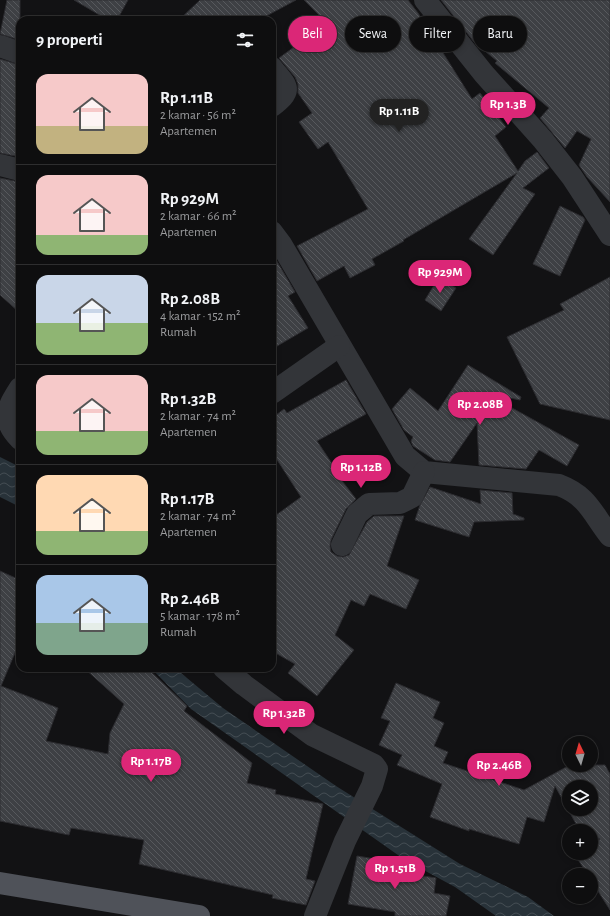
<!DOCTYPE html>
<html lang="id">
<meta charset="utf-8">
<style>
body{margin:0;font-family:"Alegreya Sans",sans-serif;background:#171718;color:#f1f3f6;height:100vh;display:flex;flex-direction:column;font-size:15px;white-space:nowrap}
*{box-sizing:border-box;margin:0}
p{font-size:13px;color:#9b9c9e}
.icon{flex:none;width:22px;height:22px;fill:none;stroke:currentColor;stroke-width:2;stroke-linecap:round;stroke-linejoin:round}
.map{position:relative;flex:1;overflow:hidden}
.panel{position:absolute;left:16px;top:16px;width:260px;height:656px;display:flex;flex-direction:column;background:#0e0e0f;border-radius:12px;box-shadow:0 2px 6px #0003,0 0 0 1px #2e2e2f}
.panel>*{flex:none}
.hud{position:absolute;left:288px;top:16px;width:262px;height:36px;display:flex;gap:8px}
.needle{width:26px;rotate:355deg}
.controls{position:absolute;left:562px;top:736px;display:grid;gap:8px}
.controls a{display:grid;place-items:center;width:36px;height:36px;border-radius:50%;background:#0e0e0f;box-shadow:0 2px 6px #0003,0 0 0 1px #2e2e2f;font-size:20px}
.price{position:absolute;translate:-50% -34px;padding:0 9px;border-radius:14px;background:#db2777;color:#fff;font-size:13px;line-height:26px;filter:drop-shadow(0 1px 2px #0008)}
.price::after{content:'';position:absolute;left:50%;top:24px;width:12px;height:9px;margin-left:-6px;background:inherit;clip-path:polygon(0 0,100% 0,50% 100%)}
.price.current{background:#222;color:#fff}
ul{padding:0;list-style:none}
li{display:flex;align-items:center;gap:12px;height:100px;padding:0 20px}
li+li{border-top:1px solid #2e2e2f}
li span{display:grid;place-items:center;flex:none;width:112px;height:80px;border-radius:12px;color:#555}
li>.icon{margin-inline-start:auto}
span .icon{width:48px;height:48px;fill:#fffc;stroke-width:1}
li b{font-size:17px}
h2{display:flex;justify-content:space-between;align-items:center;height:48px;padding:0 20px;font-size:17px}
.pill{padding:0 14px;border-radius:18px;background:#0e0e0f;box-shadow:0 2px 6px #0003,0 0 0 1px #2e2e2f;font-size:14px;line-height:36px}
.pill.current{background:#db2777;color:#fff}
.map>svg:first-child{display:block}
.water{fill:url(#water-waves)}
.building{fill:url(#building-back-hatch);stroke:#2c2c30;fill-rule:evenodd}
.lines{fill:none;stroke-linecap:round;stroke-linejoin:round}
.minor{stroke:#333539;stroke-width:22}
.primary{stroke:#4f5259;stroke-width:22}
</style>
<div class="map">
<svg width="610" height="916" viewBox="0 0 610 916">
<defs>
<pattern id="water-waves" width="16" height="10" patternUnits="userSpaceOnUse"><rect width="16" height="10" fill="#283239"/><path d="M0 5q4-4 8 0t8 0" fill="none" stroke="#444d53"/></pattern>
<pattern id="building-back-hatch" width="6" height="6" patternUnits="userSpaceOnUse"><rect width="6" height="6" fill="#3e4044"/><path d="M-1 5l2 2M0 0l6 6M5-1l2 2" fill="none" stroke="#57595d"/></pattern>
</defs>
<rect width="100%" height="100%" fill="#121214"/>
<g class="water">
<polygon points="0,457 20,467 20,507 0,497"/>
<polygon points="151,668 175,668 223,708 336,786 460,864 528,897 554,916 496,916 455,887 405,860 191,709"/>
</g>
<g class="building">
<polygon points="7,0 20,0 20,40 0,34"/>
<polygon points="74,0 128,0 117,20 108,20"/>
<polygon points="200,0 296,0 259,20 179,20"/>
<polygon points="304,0 408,0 418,13 472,99 480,93 506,127 495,136 518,171 525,161 537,152 549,168 523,188 535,194 493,255 469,239 517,173 403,240 404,241 372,259 375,265 350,278 344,266 317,281 297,246 368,209 328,142 318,149 299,122 312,113 298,93 298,84 295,77 279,58 327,23"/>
<polygon points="441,0 610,0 610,202 587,177 579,165 591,139 577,131 565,148 540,118 549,108 495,63 497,61 474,42"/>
<polygon points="0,59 20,65 20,157 0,153"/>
<polygon points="0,178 20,182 20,313 0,295"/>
<polygon points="560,206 583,217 585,220 560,276 533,264"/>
<polygon points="275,258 295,292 288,296 308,328 272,349 272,259"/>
<polygon points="439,277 456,288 441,311 425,300"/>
<polygon points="610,277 610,420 540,404 507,337 564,310 560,304"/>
<polygon points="468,365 521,397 520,400 485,393 579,445 567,466 539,450 526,469 479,465 477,423 450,462 435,460 413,446 411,441 413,437 404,430 392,409 410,388 438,411"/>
<polygon points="346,380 366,414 317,441 335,468 333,469 356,499 346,509 331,540 330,546 331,552 337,556 343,557 349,555 367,522 374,516 404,516 387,566 419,580 406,609 370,594 364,606 351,600 335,635 354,650 317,696 288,673 295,664 272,651 272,518 301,497 272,452 272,418 284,409 287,413"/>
<polygon points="430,487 481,504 480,490 512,493 513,514 524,518 524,520 474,522 469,537 415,520 420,505"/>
<polygon points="0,571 20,580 20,641 1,686 58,708 46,741 108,754 110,733 124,704 84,668 147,668 187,706 184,711 252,763 247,783 276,790 275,794 323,804 306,879 315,881 306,905 272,898 273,895 139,864 144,840 71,828 69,835 0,821"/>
<path d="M396,683L440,702L433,718L444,723L434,746L448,752L443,763L524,790L570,765H605L610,774V910L591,880V875H588L575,855L578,853H591V845L600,839L591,836V831H580L555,786L544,822L527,817L519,844L469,829V831L430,817L442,784L397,765L402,755L379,745L390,721L381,718ZM569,787H591V809H569Z"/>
<polygon points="357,856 400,863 398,872 436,878 434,893 450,896 446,916 395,916 395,912 348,904"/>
</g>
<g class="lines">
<g class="minor">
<polyline points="425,0 484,74 543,140 572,177 610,235"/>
<polyline points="0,46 20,53"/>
<path d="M272,68C287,87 294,89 272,106"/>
<polyline points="0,165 20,170"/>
<path d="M272,232L281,244L405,456L424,472L559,485C588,496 592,513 610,536"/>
<path d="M20,388C7,408 1,420 20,439"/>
<polyline points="272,393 339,346"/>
<polyline points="342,545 357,514 369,504 400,503 412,497 424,472"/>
<polyline points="224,668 244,685 312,735 374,765 377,769 372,786 345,841 315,916"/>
</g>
<polyline class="primary" points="0,883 199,916"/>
</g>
</svg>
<div class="controls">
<a><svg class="needle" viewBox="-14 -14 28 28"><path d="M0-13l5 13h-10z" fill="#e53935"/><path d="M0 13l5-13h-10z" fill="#9b9c9e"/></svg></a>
<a><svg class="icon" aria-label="layers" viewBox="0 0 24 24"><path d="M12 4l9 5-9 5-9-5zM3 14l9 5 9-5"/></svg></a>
<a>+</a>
<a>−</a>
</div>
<b class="price" style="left:508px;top:126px">Rp 1.3B</b>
<b class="price current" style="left:399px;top:133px">Rp 1.11B</b>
<b class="price" style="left:440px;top:294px">Rp 929M</b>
<b class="price" style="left:480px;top:426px">Rp 2.08B</b>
<b class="price" style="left:361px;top:489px">Rp 1.12B</b>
<b class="price" style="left:284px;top:735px">Rp 1.32B</b>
<b class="price" style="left:151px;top:783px">Rp 1.17B</b>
<b class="price" style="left:499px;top:787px">Rp 2.46B</b>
<b class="price" style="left:395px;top:890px">Rp 1.51B</b>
<div class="hud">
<a class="pill current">Beli</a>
<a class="pill">Sewa</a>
<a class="pill">Filter</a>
<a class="pill">Baru</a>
</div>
<section class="panel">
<h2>9 properti<svg class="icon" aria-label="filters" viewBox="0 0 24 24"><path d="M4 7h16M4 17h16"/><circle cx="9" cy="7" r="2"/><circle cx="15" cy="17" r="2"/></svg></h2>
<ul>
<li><span style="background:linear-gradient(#f6c9c9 65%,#c2b280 0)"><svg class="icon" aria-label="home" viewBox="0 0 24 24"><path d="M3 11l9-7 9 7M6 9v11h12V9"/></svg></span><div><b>Rp 1.11B</b><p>2 kamar · 56 m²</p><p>Apartemen</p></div></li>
<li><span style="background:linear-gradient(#f6c9c9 75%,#8fb573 0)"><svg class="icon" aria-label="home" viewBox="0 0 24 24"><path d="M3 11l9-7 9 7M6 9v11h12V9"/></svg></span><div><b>Rp 929M</b><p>2 kamar · 66 m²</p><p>Apartemen</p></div></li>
<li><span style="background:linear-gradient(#c9d6e8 60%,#8fb573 0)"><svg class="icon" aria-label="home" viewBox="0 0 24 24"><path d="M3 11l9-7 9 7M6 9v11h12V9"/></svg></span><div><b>Rp 2.08B</b><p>4 kamar · 152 m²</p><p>Rumah</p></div></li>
<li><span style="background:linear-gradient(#f6c9c9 70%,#8fb573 0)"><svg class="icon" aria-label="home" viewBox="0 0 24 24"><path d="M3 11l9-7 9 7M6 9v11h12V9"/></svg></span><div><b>Rp 1.32B</b><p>2 kamar · 74 m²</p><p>Apartemen</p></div></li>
<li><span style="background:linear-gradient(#ffd9b3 70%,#8fb573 0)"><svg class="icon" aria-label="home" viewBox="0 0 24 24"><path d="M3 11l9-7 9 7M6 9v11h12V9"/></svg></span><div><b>Rp 1.17B</b><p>2 kamar · 74 m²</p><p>Apartemen</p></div></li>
<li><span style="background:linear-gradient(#a9c7e8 60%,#7fa58c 0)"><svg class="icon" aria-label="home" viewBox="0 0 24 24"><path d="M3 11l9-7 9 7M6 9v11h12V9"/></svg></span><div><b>Rp 2.46B</b><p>5 kamar · 178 m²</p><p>Rumah</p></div></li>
</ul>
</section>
</div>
